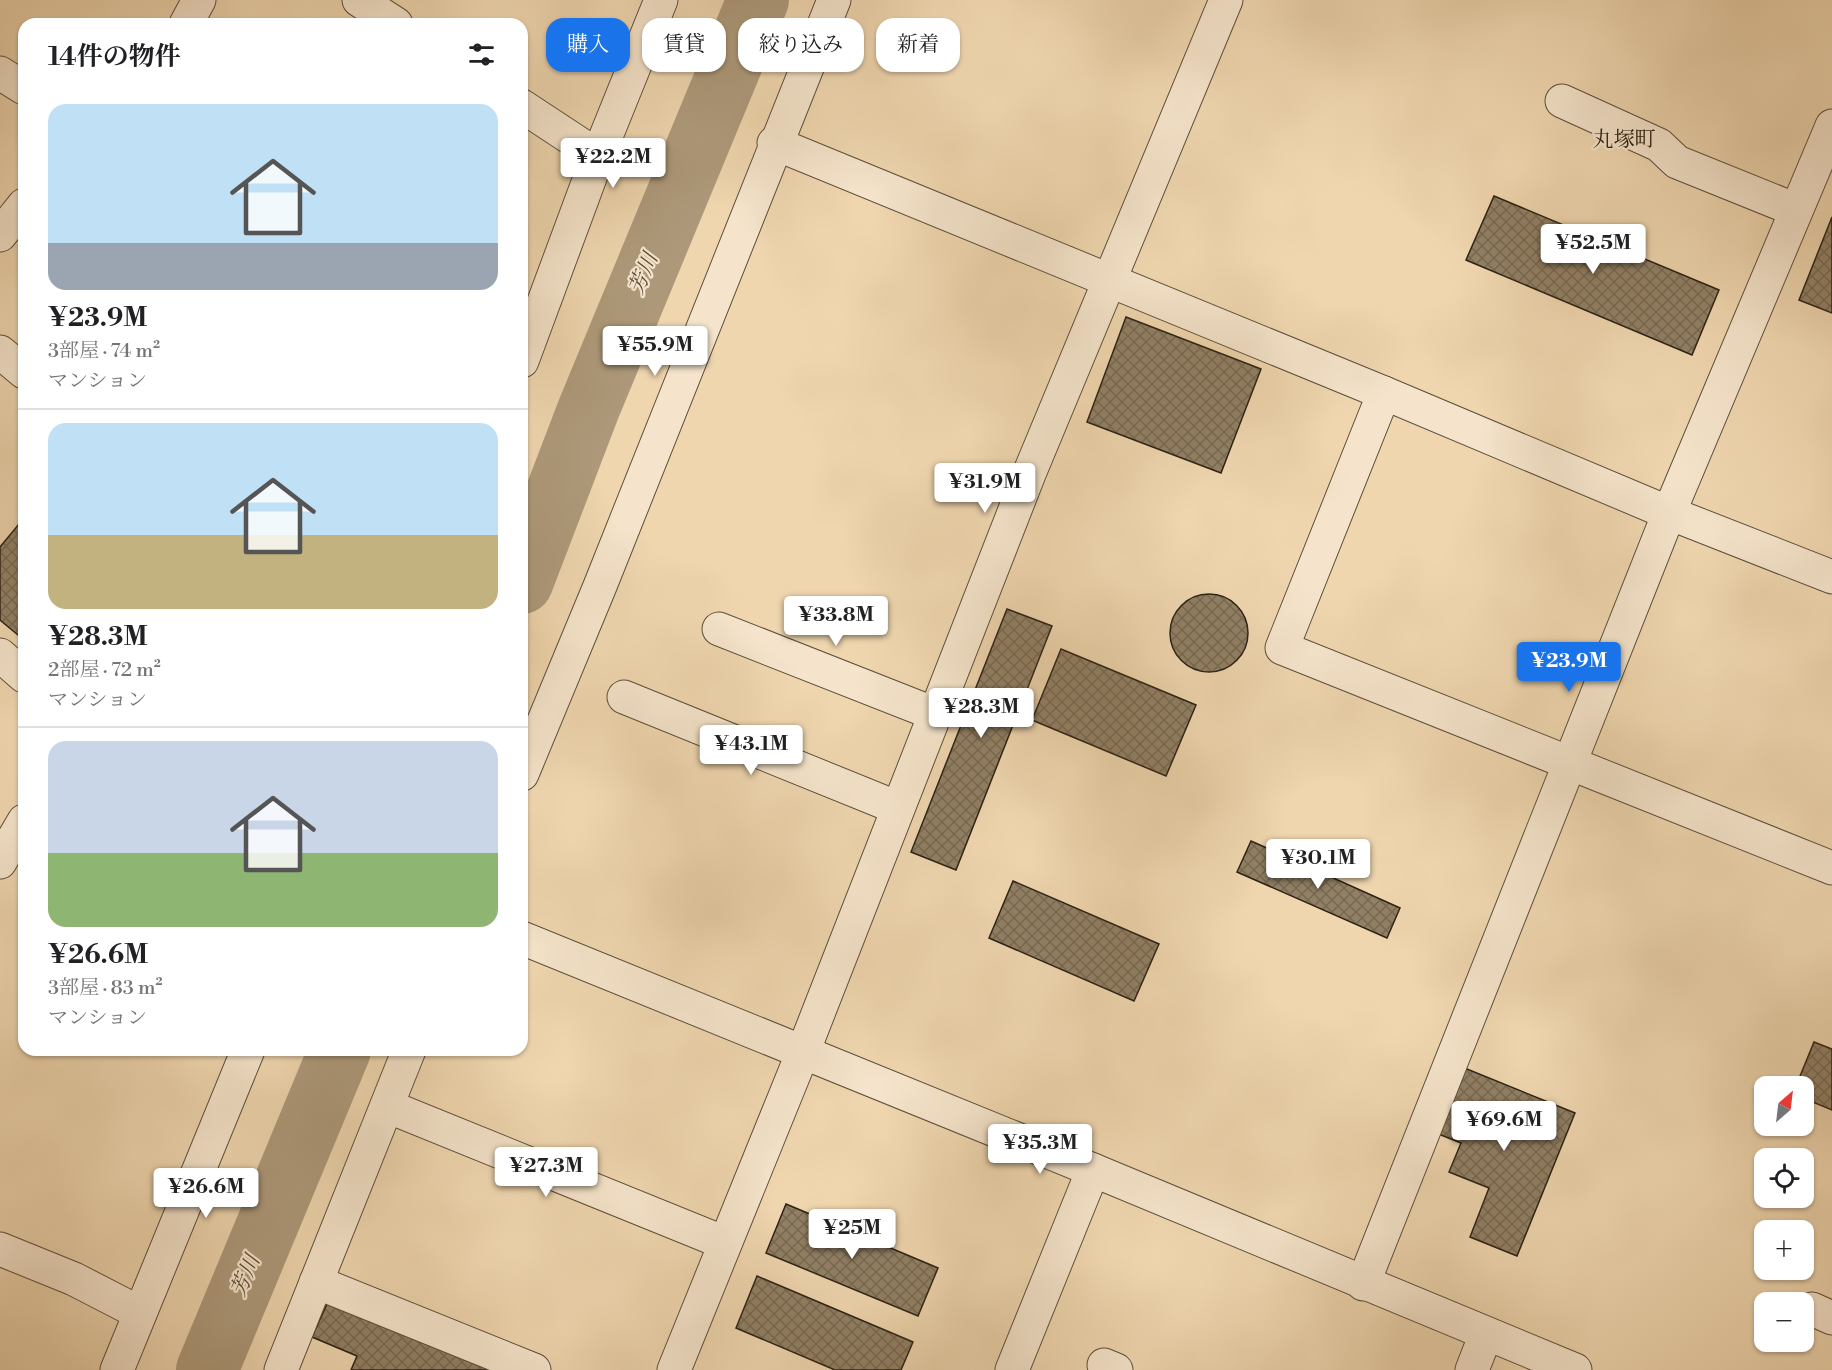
<!DOCTYPE html>
<html lang="ja">
<meta charset="utf-8">
<style>
body{margin:0;font-family:"Libre Bodoni","Noto Serif JP",serif;background:#f2f2f2;color:#202124;height:100vh;display:flex;flex-direction:column;font-size:22px;white-space:nowrap}
*{box-sizing:border-box;margin:0}
p{font-size:20px;color:#757577}
.icon{flex:none;width:33px;height:33px;fill:none;stroke:currentColor;stroke-width:2;stroke-linecap:round;stroke-linejoin:round}
.map{position:relative;flex:1;overflow:hidden}
.panel{position:absolute;left:18px;top:18px;width:510px;height:1038px;display:flex;flex-direction:column;background:#fff;border-radius:18px;box-shadow:0 2px 4px #0004}
.panel>*{flex:none}
.guide{position:absolute;left:546px;top:18px;width:570px;height:54px;display:flex;gap:12px}
.needle{width:39px;rotate:28deg}
.controls{position:absolute;left:1754px;top:1076px;display:grid;gap:12px}
.controls a{display:grid;place-items:center;width:60px;height:60px;border-radius:12px;background:#fff;box-shadow:0 2px 4px #0004;font-size:30px}
.price{position:absolute;translate:-50% -51px;padding:0 14px;border-radius:6px;background:#fff;color:#222;font-size:20px;line-height:39px;filter:drop-shadow(0 2px 3px #0008)}
.price::after{content:'';position:absolute;left:50%;top:36px;width:18px;height:14px;margin-left:-9px;background:inherit;clip-path:polygon(0 0,100% 0,50% 100%)}
.price.active{background:#1a73e8;color:#fff}
ul{padding:0;list-style:none}
li{display:grid;align-content:center;gap:12px;height:318px;padding:0 30px}
li+li{border-top:2px solid #e0e0e0}
li span{display:grid;place-items:center;height:186px;border-radius:18px;color:#555}
li>.icon{margin-inline-start:auto}
span .icon{width:108px;height:108px;fill:#fffc;stroke-width:1}
li b{font-size:26px}
h2{display:flex;justify-content:space-between;align-items:center;height:72px;padding:0 30px;font-size:26px}
.tag{padding:0 21px;border-radius:18px;background:#fff;box-shadow:0 2px 4px #0004;font-size:21px;line-height:54px}
.tag.active{background:#1a73e8;color:#fff}
.map>svg:first-child{display:block}
.lines{fill:none;stroke-linecap:round;stroke-linejoin:round}
.river{stroke:#ad997a;stroke-width:62}
.building{fill:url(#building-cross-hatch);stroke:#2c2214;stroke-width:1.5}
.minor-casing{stroke:#5d4f3b;stroke-width:35}
.minor{stroke:#f5e4cb;stroke-width:33}
.labels{text-anchor:middle;dominant-baseline:central;stroke-width:4.5;stroke-linejoin:round;paint-order:stroke}
.neighbourhood-label{font-size:21px;fill:#2c2214;stroke:#f5e4cb}
.water-label{font-size:21px;font-style:italic;fill:#594c38;stroke:#f5e4cb}
</style>
<div class="map">
<svg width="1832" height="1370" viewBox="0 0 1832 1370">
<defs>
<pattern id="building-cross-hatch" width="8" height="8" patternUnits="userSpaceOnUse" patternTransform="scale(1.5)"><rect width="8" height="8" fill="#918065"/><path d="M0 0l8 8M0 8l8-8" fill="none" stroke="#776852"/></pattern>
</defs>
<rect width="100%" height="100%" fill="#efd6af"/>
<filter id="stains"><feTurbulence type="fractalNoise" baseFrequency=".00333" numOctaves="4"/><feColorMatrix values="0 0 0 0 .2 0 0 0 0 .09 0 0 0 0 .02 0 0 0 .5 -.17"/></filter>
<radialGradient id="worn" r=".72"><stop offset=".6" stop-color="#630" stop-opacity="0"/><stop offset="1" stop-color="#630" stop-opacity=".3"/></radialGradient>
<g class="lines">
<g class="river">
<polyline points="522,583 589,408 758,0"/>
<polyline points="207,1370 340,1050"/>
</g>
</g>
<g class="building">
<polygon points="1494,196 1719,290 1692,355 1466,260"/>
<polygon points="1832,217 1832,313 1799,300"/>
<polygon points="1126,317 1261,369 1221,473 1087,422"/>
<polygon points="24,518 24,640 0,620 0,547"/>
<circle cx="1209" cy="633" r="39"/>
<polygon points="1007,609 1052,626 956,870 911,852"/>
<polygon points="1061,649 1196,705 1166,776 1032,720"/>
<polygon points="1251,841 1400,908 1387,938 1237,872"/>
<polygon points="1013,881 1159,944 1134,1001 989,938"/>
<polygon points="1814,1042 1832,1049 1832,1110 1803,1098 1803,1086 1796,1086"/>
<polygon points="1462,1067 1575,1113 1517,1256 1470,1237 1489,1188 1449,1172 1461,1143 1436,1133"/>
<polygon points="786,1204 938,1268 918,1316 766,1253"/>
<polygon points="757,1276 913,1342 901,1370 835,1370 736,1328"/>
<polygon points="331,1295 503,1370 351,1370 357,1356 312,1337"/>
</g>
<g class="lines">
<defs>
<g id="minor">
<polyline points="359,0 396,24"/>
<polyline points="186,24 199,0"/>
<polyline points="0,73 24,88"/>
<polyline points="1562,101 1659,145 1677,162 1796,210"/>
<polyline points="522,106 598,156"/>
<polyline points="774,143 1384,393 1669,513 1832,577"/>
<polyline points="0,235 24,205"/>
<polyline points="0,352 24,372"/>
<polyline points="522,361 598,156 661,0"/>
<polyline points="1384,393 1282,648 1832,868"/>
<polyline points="719,629 935,714"/>
<polyline points="0,655 24,676"/>
<polyline points="624,697 898,808"/>
<polyline points="522,774 600,586 834,0"/>
<polyline points="0,862 24,821"/>
<polyline points="522,938 1093,1170 1575,1370"/>
<polyline points="387,1106 725,1243"/>
<polyline points="0,1249 74,1279 140,1313"/>
<polyline points="316,1282 534,1370"/>
<polyline points="1363,1284 1669,513 1832,126"/>
<polyline points="1812,1309 1832,1318"/>
<polyline points="1104,1365 1116,1370"/>
<polyline points="117,1370 248,1050"/>
<polyline points="281,1370 409,1050"/>
<polyline points="674,1370 803,1052 1029,474 1226,0"/>
<polyline points="1012,1370 1093,1170"/>
<polyline points="1472,1370 1486,1334"/>
</g>
</defs>
<use href="#minor" class="minor-casing"/>
<use href="#minor" class="minor"/>
</g>
<g class="labels">
<g class="neighbourhood-label">
<text x="1624" y="140">丸塚町</text>
</g>
<g class="water-label">
<text transform="translate(644 274) rotate(-67)">芳川</text>
<text transform="translate(246 1276) rotate(-67)">芳川</text>
</g>
</g>
<rect width="100%" height="100%" filter="url(#stains)"/>
<rect width="100%" height="100%" fill="url(#worn)"/>
</svg>
<div class="controls">
<a><svg class="needle" viewBox="-14 -14 28 28"><path d="M0-13l5 13h-10z" fill="#e53935"/><path d="M0 13l5-13h-10z" fill="#757577"/></svg></a>
<a><svg class="icon" aria-label="locate" viewBox="0 0 24 24"><circle cx="12" cy="12" r="6"/><path d="M12 2v4M12 18v4M2 12h4M18 12h4"/></svg></a>
<a>+</a>
<a>−</a>
</div>
<b class="price" style="left:613px;top:189px">¥22.2M</b>
<b class="price" style="left:1593px;top:275px">¥52.5M</b>
<b class="price" style="left:655px;top:377px">¥55.9M</b>
<b class="price" style="left:985px;top:514px">¥31.9M</b>
<b class="price" style="left:836px;top:647px">¥33.8M</b>
<b class="price active" style="left:1569px;top:693px">¥23.9M</b>
<b class="price" style="left:981px;top:739px">¥28.3M</b>
<b class="price" style="left:751px;top:776px">¥43.1M</b>
<b class="price" style="left:1318px;top:890px">¥30.1M</b>
<b class="price" style="left:1504px;top:1152px">¥69.6M</b>
<b class="price" style="left:1040px;top:1175px">¥35.3M</b>
<b class="price" style="left:546px;top:1198px">¥27.3M</b>
<b class="price" style="left:206px;top:1219px">¥26.6M</b>
<b class="price" style="left:852px;top:1260px">¥25M</b>
<div class="guide">
<a class="tag active">購入</a>
<a class="tag">賃貸</a>
<a class="tag">絞り込み</a>
<a class="tag">新着</a>
</div>
<section class="panel">
<h2>14件の物件<svg class="icon" aria-label="filters" viewBox="0 0 24 24"><path d="M4 7h16M4 17h16"/><circle cx="9" cy="7" r="2"/><circle cx="15" cy="17" r="2"/></svg></h2>
<ul>
<li><span style="background:linear-gradient(#bfe0f5 75%,#9aa5b1 0)"><svg class="icon" aria-label="home" viewBox="0 0 24 24"><path d="M3 11l9-7 9 7M6 9v11h12V9"/></svg></span><div><b>¥23.9M</b><p>3部屋 · 74 m²</p><p>マンション</p></div></li>
<li><span style="background:linear-gradient(#bfe0f5 60%,#c2b280 0)"><svg class="icon" aria-label="home" viewBox="0 0 24 24"><path d="M3 11l9-7 9 7M6 9v11h12V9"/></svg></span><div><b>¥28.3M</b><p>2部屋 · 72 m²</p><p>マンション</p></div></li>
<li><span style="background:linear-gradient(#c9d6e8 60%,#8fb573 0)"><svg class="icon" aria-label="home" viewBox="0 0 24 24"><path d="M3 11l9-7 9 7M6 9v11h12V9"/></svg></span><div><b>¥26.6M</b><p>3部屋 · 83 m²</p><p>マンション</p></div></li>
</ul>
</section>
</div>
